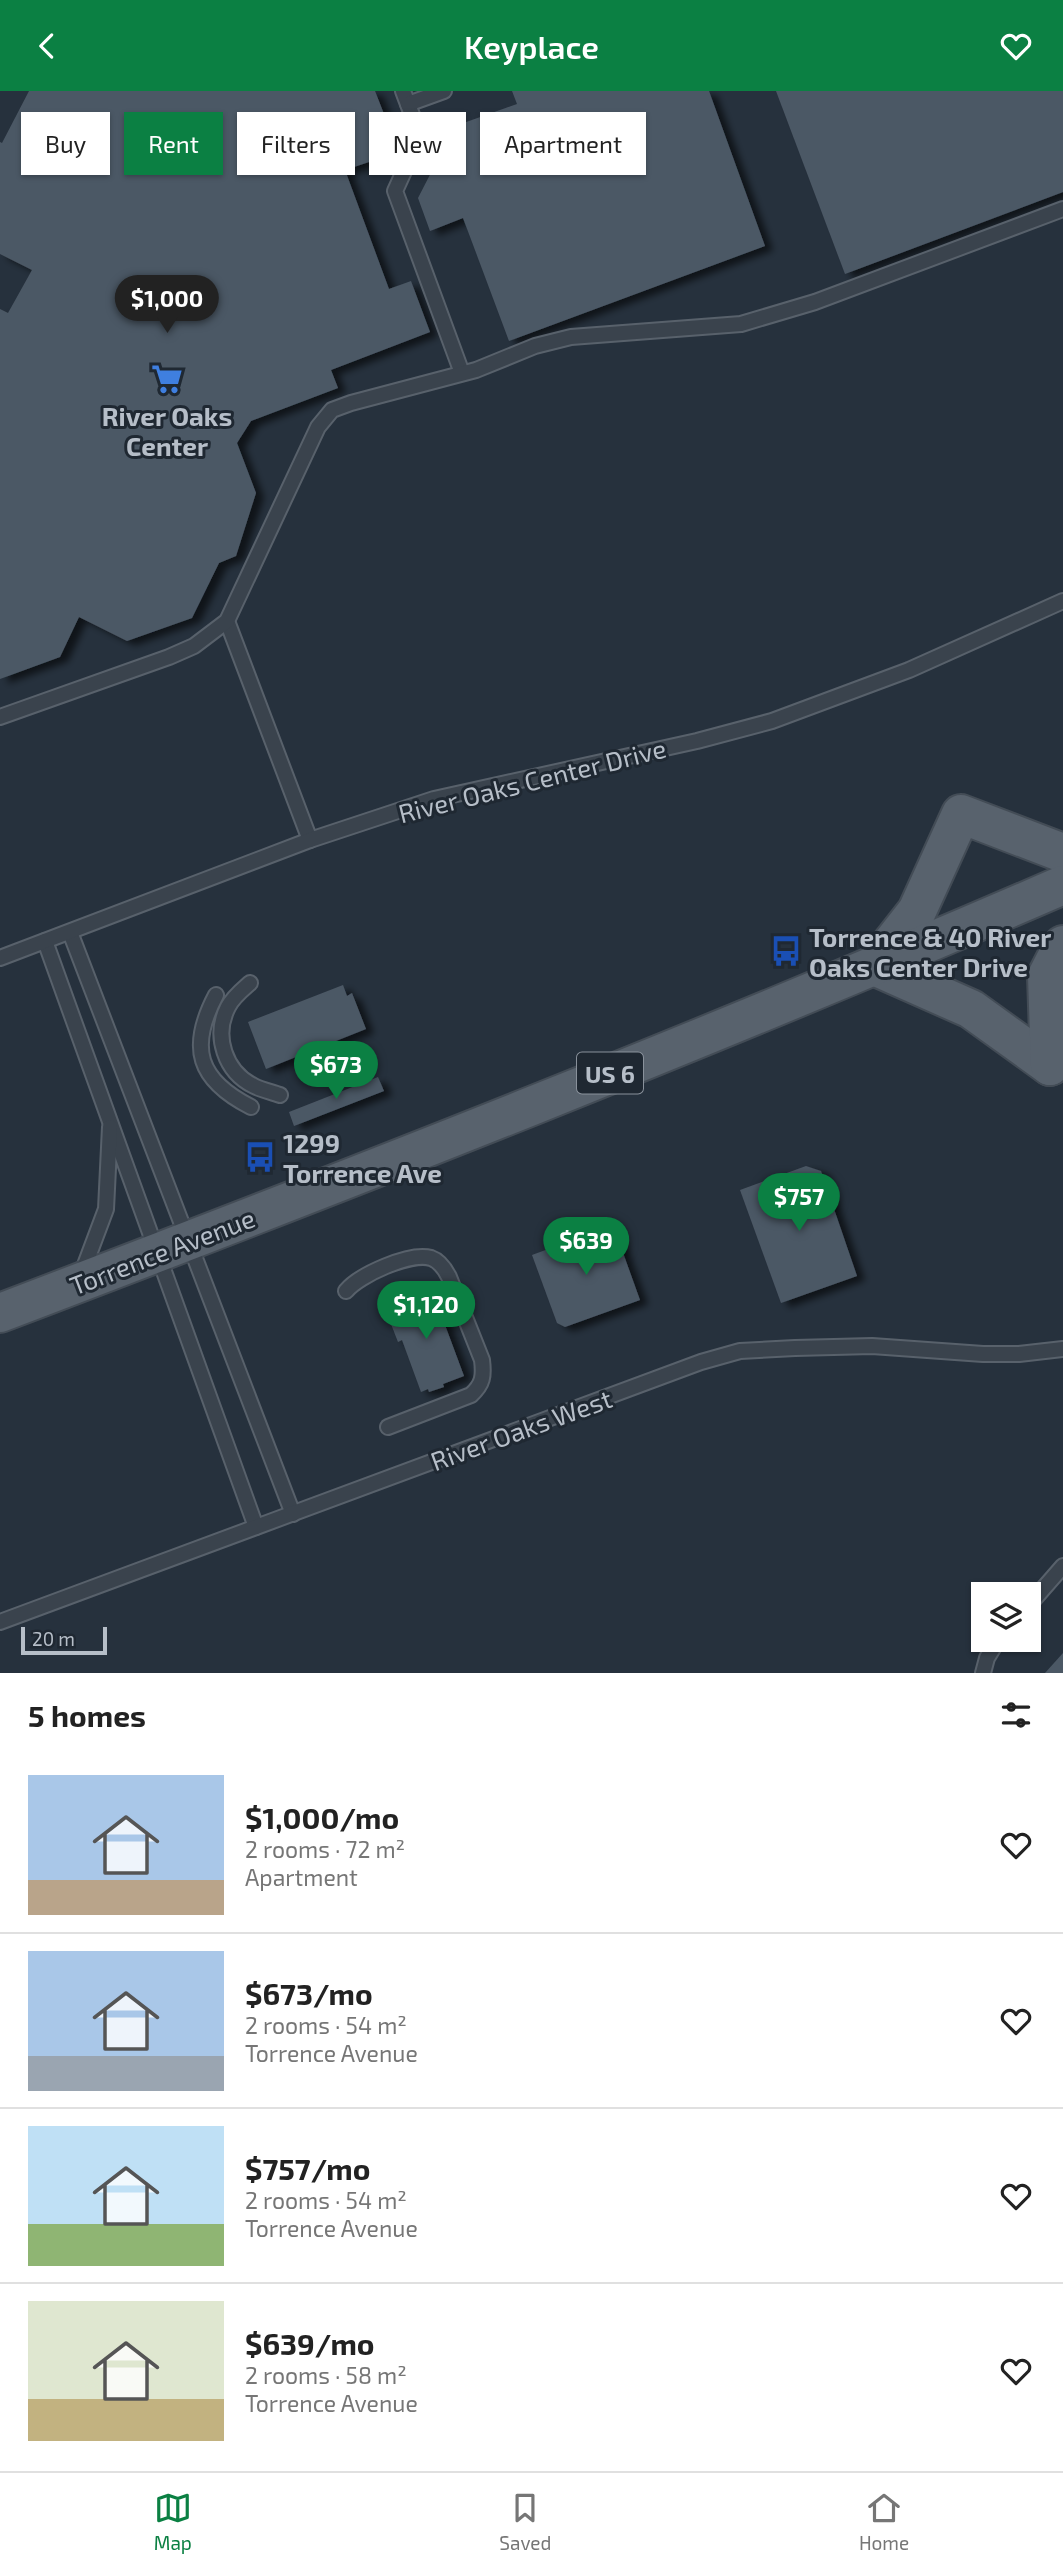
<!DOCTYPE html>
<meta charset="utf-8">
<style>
body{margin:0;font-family:"Exo 2",sans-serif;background:#f2f2f2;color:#222;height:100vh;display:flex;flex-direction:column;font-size:26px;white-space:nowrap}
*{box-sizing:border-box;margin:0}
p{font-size:23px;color:#767676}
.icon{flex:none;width:38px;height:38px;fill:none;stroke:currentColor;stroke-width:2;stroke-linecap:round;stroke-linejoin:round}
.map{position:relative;height:1582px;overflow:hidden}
.drawer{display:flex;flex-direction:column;background:#fff;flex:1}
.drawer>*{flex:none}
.hud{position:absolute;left:21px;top:21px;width:700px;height:63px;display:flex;gap:14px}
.controls{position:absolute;left:971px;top:1491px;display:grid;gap:14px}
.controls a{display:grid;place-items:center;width:70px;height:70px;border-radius:0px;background:#fff;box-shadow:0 2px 5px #0004;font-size:35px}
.scale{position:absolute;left:21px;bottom:18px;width:86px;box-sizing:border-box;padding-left:7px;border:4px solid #b6bec8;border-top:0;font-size:19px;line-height:24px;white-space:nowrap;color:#b6bec8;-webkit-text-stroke:5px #1f2832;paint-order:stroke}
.price{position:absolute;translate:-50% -60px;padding:0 16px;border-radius:24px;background:#0b8043;color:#fff;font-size:23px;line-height:46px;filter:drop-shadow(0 2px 4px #0008)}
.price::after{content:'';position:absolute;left:50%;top:42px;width:21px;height:16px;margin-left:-10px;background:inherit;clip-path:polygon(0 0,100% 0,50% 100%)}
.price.current{background:#222;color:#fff}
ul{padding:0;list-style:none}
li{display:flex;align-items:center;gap:21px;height:175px;padding:0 28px}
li+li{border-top:2px solid #e0e0e0}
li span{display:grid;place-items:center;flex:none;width:196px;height:140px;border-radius:0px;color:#555}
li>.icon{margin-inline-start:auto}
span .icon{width:84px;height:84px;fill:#fffc;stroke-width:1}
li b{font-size:30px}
h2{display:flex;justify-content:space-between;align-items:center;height:84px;padding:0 28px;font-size:30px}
.pill{padding:0 24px;border-radius:0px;background:#fff;box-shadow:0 2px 5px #0004;font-size:24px;line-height:63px}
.pill.current{background:#0b8043;color:#fff}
header{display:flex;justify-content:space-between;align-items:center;height:91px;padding:0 28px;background:#0b8043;color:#fff;font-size:32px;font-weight:600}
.dock{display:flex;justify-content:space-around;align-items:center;height:98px;border-top:2px solid #e0e0e0;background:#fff;font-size:19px;color:#767676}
.dock a{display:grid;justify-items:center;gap:4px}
.dock .current{color:#0b8043}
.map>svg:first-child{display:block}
.building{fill:#4c5865;filter:url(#shadow)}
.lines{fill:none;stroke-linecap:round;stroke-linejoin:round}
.service-casing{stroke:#58616b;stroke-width:18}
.primary-casing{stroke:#434c56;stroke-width:42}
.service{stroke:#3a434d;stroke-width:14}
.primary{stroke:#58626d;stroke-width:38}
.labels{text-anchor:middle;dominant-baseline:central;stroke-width:6;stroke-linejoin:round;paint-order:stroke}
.shield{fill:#1f2832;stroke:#89919b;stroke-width:2}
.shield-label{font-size:24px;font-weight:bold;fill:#b6bec8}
.poi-label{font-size:26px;font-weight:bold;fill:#b6bec8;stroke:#1f2832;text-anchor:start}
.street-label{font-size:26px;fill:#b6bec8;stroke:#1f2832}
</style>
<header><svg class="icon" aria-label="back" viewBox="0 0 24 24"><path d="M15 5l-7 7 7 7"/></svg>Keyplace<svg class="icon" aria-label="heart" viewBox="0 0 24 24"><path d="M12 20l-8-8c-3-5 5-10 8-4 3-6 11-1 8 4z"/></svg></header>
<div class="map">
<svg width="1063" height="1582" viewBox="0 0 1063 1582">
<defs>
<filter id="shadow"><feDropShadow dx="8" dy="4.5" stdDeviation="3.5" flood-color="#0009"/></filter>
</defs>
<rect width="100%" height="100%" fill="#26313d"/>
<g class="building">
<polygon points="29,0 375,0 391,41 375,69 345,79 389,198 411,190 430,241 331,279 338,297 251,330 237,352 256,402 236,465 219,472 192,527 127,550 79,526 60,566 0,588 0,218 8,222 32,179 0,163 0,51 2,52"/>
<polygon points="512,0 709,0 765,155 509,250 463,127 430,140 418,107 455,35 517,13"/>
<polygon points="776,0 1063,0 1063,101 845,183"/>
<polygon points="343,894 347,905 352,902 366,938 266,978 248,931"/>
<polygon points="378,986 384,1000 294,1035 289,1021"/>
<polygon points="806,1075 821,1080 857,1185 781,1212 740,1099"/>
<polygon points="613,1134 640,1209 565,1236 557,1232 532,1164"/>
<polygon points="432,1199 464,1285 443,1293 444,1296 429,1301 428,1298 421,1301 402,1249 398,1251 391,1233 396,1231 389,1215"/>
<polygon points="1063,1562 1063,1582 1045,1582"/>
</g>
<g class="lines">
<defs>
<g id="service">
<polyline points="403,0 420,45 395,100 462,282"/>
<polyline points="408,13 444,0"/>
<polyline points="227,530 310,749"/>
<polyline points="0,626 169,566 194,555 227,530 318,336 332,319 351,312 476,279 535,255 571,246 741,233 815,211 1063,118"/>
<polyline points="70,841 293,1423"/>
<polyline points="45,850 256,1436"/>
<polyline points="0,867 310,749 434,708 697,650 772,630 909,579 1063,510"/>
<path d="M250,892C242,899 233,906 228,916C213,945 225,981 254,995C262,999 272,1001 280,1004"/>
<path d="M216,904C188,957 198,989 251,1016"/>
<polyline points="82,1182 106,1118 110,1036"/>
<path d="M346,1200C359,1184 410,1161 431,1167C440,1170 445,1178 449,1186L482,1269C484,1285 483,1293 471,1304L388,1336"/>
<polyline points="1029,1514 1063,1475"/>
<polyline points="0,1531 701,1271 740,1260 795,1257 872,1255 983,1263 1019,1263 1063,1258"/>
<polyline points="983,1582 987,1567 998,1549"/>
</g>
<g id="primary">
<polyline points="877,871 917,820 961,723 1063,762"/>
<polyline points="874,875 971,918 1050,975"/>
<polyline points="1050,975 1047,885 1063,854"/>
<path d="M0,1222C357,1086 713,946 1063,794"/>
</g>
</defs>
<use href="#service" class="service-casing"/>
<use href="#primary" class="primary-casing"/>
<use href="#service" class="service"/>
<use href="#primary" class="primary"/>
</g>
<defs>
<symbol id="supermarket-bare" viewBox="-9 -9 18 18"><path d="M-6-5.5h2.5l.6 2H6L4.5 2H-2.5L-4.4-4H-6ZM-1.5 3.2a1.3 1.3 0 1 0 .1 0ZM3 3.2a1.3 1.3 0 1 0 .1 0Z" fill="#3f7fe0" stroke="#1f2832" stroke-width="2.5" paint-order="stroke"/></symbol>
<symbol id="bus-bare" viewBox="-9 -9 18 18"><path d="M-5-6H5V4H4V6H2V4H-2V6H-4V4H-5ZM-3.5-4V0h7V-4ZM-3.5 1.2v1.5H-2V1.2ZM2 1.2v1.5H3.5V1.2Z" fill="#1a4fb4" stroke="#1f2832" stroke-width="2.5" paint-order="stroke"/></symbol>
</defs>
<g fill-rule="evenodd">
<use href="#supermarket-bare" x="145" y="266" width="44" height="44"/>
<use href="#bus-bare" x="764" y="838" width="44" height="44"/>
<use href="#bus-bare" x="238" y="1044" width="44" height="44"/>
</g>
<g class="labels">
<rect class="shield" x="577" y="961.5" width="66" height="41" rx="5"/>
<g class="shield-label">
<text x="610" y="982">US 6</text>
</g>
<g class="poi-label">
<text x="167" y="324" text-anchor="middle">River Oaks<tspan x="167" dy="30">Center</tspan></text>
<text x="809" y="845">Torrence &amp; 40 River<tspan x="809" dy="30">Oaks Center Drive</tspan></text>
<text x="283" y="1051">1299<tspan x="283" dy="30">Torrence Ave</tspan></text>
</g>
<g class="street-label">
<text transform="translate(532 689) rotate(-14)">River Oaks Center Drive</text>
<text transform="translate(162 1160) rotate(-21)">Torrence Avenue</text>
<text transform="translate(521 1338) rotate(-20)">River Oaks West</text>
</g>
</g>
</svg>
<div class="controls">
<a><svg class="icon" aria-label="layers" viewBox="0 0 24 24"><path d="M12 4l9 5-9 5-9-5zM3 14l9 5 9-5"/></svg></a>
</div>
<div class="scale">20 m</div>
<b class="price current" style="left:167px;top:244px">$1,000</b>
<b class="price" style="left:336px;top:1010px">$673</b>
<b class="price" style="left:799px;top:1142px">$757</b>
<b class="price" style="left:586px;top:1186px">$639</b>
<b class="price" style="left:426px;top:1250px">$1,120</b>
<div class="hud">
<a class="pill">Buy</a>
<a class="pill current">Rent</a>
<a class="pill">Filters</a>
<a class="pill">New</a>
<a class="pill">Apartment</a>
</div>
</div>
<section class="drawer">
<h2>5 homes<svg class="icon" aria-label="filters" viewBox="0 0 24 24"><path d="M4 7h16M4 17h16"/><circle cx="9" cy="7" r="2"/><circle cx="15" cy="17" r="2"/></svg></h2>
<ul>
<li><span style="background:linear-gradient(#a9c7e8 75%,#b9a48a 0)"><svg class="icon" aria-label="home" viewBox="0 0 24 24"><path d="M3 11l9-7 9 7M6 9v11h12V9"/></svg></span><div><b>$1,000/mo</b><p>2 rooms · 72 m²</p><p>Apartment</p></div><svg class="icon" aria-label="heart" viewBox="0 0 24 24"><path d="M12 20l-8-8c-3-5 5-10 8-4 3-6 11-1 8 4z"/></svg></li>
<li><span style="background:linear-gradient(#a9c7e8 75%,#9aa5b1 0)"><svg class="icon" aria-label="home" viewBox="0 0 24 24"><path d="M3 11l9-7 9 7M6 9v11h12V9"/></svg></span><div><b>$673/mo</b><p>2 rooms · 54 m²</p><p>Torrence Avenue</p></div><svg class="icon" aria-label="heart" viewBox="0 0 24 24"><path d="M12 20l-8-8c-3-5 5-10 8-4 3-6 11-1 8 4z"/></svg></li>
<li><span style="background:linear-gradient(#bfe0f5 70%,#8fb573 0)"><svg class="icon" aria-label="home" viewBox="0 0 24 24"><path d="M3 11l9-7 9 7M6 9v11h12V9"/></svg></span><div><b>$757/mo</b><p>2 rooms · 54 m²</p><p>Torrence Avenue</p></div><svg class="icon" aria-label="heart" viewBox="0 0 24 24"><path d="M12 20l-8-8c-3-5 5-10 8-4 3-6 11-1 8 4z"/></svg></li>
<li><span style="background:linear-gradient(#dfe7d0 70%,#c2b280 0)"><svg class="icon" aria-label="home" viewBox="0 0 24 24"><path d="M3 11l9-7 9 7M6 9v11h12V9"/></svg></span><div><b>$639/mo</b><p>2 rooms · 58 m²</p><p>Torrence Avenue</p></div><svg class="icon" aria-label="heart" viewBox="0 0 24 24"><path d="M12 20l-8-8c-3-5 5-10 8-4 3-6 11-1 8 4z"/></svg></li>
</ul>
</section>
<nav class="dock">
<a class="current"><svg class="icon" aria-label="map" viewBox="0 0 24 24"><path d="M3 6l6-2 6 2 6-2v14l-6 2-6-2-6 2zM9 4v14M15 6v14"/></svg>Map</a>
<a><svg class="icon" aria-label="saved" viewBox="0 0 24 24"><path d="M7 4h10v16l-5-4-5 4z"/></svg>Saved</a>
<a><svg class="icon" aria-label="home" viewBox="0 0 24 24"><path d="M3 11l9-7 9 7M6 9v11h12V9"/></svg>Home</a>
</nav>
